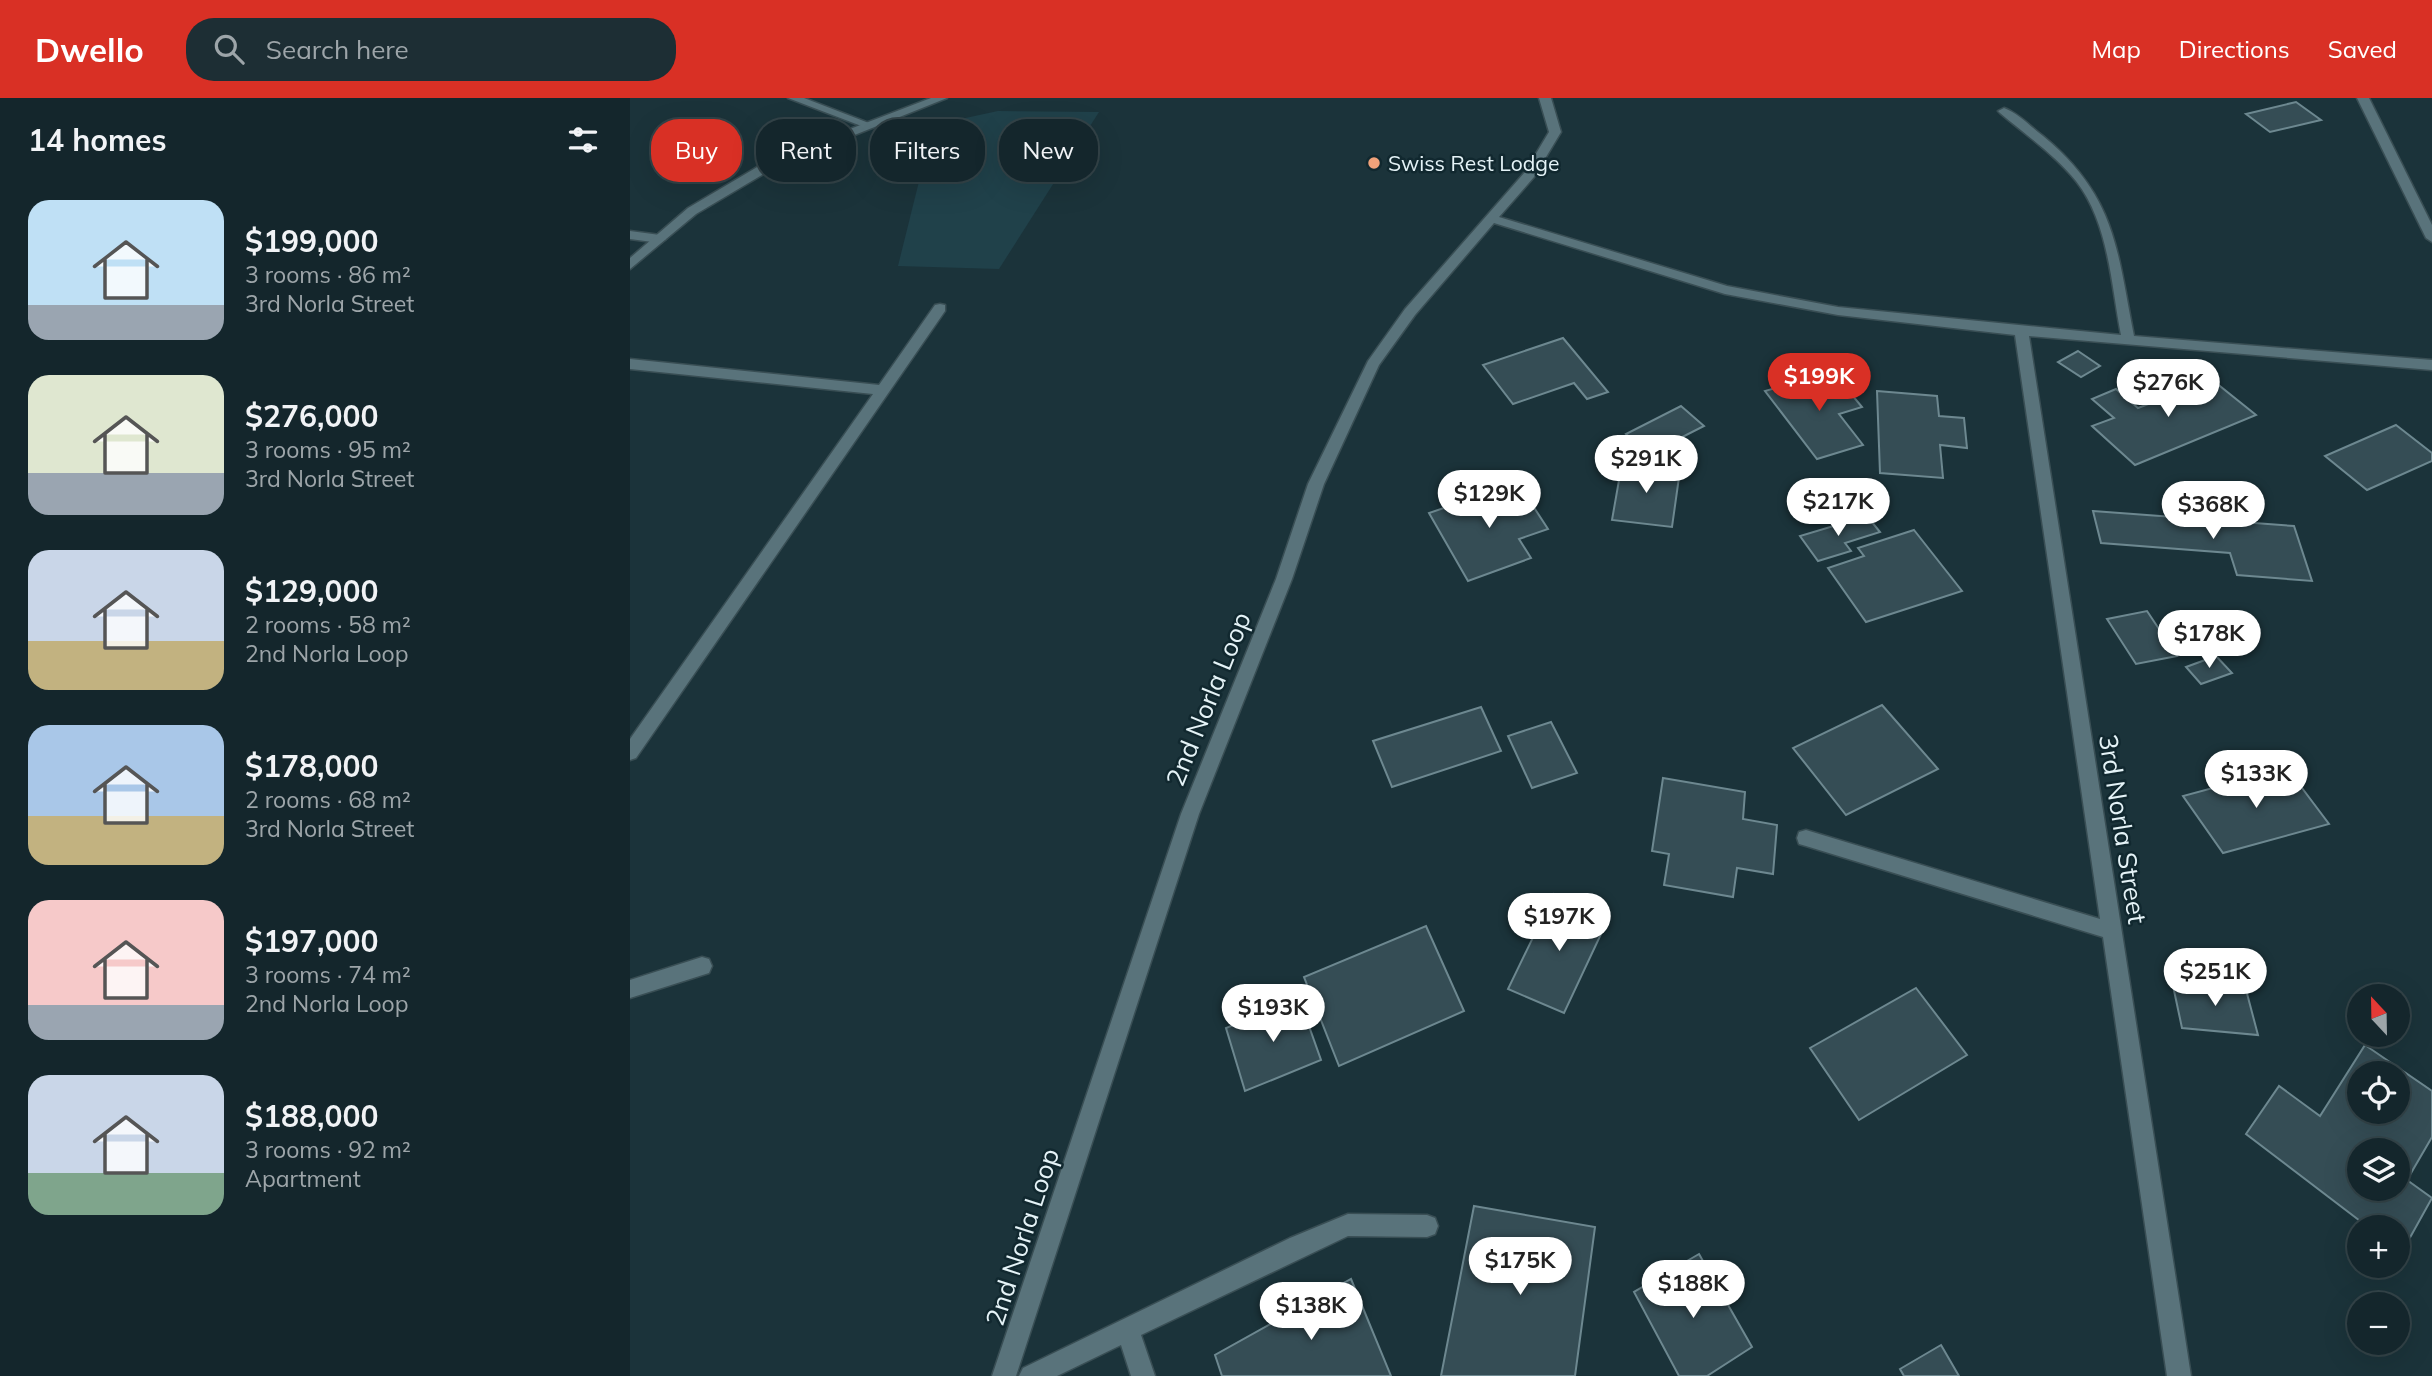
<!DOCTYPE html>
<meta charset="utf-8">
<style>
body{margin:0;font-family:Mulish,sans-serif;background:#1d2e34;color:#f1f3f6;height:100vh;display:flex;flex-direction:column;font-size:26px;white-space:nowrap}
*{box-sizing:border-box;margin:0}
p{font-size:23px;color:#9da5a9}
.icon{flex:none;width:38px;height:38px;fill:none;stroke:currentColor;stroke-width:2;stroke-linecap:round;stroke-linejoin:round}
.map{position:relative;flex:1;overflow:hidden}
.side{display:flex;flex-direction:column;background:#14262c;width:630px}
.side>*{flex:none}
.guide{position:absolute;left:21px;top:21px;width:665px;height:63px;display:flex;gap:14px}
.needle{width:46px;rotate:338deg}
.tools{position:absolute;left:1717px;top:886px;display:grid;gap:14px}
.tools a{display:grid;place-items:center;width:63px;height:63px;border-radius:50%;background:#14262c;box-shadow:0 7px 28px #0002,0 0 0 2px #334348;font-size:35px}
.price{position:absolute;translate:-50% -60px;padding:0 16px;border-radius:24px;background:#fff;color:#222;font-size:23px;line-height:46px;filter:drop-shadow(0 2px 4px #0008)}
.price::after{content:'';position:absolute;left:50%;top:42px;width:21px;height:16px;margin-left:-10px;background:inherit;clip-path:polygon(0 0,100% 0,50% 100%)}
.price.on{background:#d93025;color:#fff}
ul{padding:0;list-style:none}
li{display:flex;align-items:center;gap:21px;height:175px;padding:0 28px}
li span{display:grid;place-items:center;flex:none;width:196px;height:140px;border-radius:21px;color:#555}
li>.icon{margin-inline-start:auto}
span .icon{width:84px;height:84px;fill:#fffc;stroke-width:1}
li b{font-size:30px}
h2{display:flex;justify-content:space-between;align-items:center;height:84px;padding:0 28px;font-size:30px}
.tag{padding:0 24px;border-radius:28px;background:#14262c;box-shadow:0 7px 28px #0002,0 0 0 2px #334348;font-size:24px;line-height:63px}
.tag.on{background:#d93025;color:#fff}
header{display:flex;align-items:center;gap:42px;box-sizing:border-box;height:98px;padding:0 35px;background:#d93025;color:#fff}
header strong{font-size:33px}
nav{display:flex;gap:38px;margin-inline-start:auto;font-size:24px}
.search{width:490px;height:63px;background:#1d2e34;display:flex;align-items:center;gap:18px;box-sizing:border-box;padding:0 24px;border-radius:28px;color:#9da5a9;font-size:26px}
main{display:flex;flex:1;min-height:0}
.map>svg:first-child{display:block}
.built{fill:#20414a}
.building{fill:#354d55;stroke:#6d8890;stroke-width:2;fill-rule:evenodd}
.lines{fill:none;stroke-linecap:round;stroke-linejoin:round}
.lane-casing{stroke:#394e54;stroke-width:3}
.street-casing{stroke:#394e54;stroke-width:3}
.secondary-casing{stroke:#394e54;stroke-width:3}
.lane{fill:#59737b;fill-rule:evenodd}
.street{fill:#59737b;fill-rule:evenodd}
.secondary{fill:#59737b;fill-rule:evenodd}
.poi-dot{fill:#f0a27a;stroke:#11282f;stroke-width:2.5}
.labels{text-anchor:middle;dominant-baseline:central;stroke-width:5;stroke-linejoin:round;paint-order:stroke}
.far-poi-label{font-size:21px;fill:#e5f3f7;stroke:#11282f;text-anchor:start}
.street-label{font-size:26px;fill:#e5f3f7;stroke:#11282f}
</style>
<header>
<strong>Dwello</strong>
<div class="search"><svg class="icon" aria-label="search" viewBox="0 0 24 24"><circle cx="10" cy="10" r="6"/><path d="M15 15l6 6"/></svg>Search here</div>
<nav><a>Map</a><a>Directions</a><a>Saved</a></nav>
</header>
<main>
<section class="side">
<h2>14 homes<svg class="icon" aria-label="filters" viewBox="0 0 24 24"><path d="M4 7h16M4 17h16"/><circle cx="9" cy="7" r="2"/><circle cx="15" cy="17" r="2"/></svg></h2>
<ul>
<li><span style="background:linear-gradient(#bfe0f5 75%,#9aa5b1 0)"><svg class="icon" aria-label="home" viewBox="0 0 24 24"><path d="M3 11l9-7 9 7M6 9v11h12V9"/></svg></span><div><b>$199,000</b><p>3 rooms · 86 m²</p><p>3rd Norla Street</p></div></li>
<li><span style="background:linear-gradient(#dfe7d0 70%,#9aa5b1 0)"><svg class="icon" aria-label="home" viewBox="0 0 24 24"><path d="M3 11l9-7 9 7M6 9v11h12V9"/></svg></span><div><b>$276,000</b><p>3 rooms · 95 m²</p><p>3rd Norla Street</p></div></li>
<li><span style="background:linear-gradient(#c9d6e8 65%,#c2b280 0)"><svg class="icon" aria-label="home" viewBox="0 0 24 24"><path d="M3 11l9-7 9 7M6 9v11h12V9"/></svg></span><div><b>$129,000</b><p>2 rooms · 58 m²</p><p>2nd Norla Loop</p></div></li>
<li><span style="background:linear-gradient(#a9c7e8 65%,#c2b280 0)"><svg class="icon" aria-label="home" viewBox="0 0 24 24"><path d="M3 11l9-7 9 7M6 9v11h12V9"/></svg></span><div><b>$178,000</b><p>2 rooms · 68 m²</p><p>3rd Norla Street</p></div></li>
<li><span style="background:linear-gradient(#f6c9c9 75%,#9aa5b1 0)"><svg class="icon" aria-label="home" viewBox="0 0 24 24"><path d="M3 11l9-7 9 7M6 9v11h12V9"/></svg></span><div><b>$197,000</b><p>3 rooms · 74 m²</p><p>2nd Norla Loop</p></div></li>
<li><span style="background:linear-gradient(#c9d6e8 70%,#7fa58c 0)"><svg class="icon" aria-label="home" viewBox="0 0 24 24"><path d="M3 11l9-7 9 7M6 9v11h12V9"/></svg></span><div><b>$188,000</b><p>3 rooms · 92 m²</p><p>Apartment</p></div></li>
</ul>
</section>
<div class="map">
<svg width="1802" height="1278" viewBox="0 0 1802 1278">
<rect width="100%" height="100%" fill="#1b333a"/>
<polygon class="built" points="368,13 469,14 369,171 268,168 303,27"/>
<g class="building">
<polygon points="1666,4 1691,22 1640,34 1616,16"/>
<polygon points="933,240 978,294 957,301 944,285 883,306 853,267"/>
<polygon points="1448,253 1470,268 1451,279 1428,264"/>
<polygon points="1203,274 1232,309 1209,316 1233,347 1187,361 1135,293"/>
<polygon points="1554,277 1566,287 1581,281 1626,317 1505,367 1462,328 1484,320 1462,301 1486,291 1508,310 1547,295 1535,285"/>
<polygon points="1247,293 1307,298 1309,318 1334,320 1337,350 1310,347 1313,380 1250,375"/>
<polygon points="1051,308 1074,328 1019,356 996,336"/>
<polygon points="1766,327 1802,355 1802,363 1737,392 1695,358"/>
<polygon points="992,365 1050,372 1042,429 982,422"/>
<polygon points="888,385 918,431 889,441 901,460 838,483 799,415"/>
<polygon points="1463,413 1664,428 1682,483 1607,477 1600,455 1471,445"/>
<polygon points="1237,418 1250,434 1215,445 1221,453 1188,463 1170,438"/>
<polygon points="1284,432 1332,493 1236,524 1198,470 1234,458 1228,450"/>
<polygon points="1517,513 1547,558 1506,566 1477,521"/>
<polygon points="1586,558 1602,575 1571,586 1556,569"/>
<polygon points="1252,607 1308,671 1216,717 1163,650"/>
<polygon points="851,609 871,653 762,689 743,643"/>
<polygon points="921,624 947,675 902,690 878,638"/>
<polygon points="1657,670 1699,726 1593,755 1553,698"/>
<polygon points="1033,680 1115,694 1113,721 1147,727 1143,776 1107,770 1103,799 1034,787 1039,756 1022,753"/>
<polygon points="924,796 979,819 934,915 878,891"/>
<polygon points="796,828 834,913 709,968 674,879"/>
<polygon points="1542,883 1615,888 1628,937 1552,930"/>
<polygon points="1286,890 1337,957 1229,1022 1180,950"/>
<polygon points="669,900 691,962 615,993 596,930"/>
<path d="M1735,947L1802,993V1039L1777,1082L1802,1100L1772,1154L1768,1151V1129H1738L1616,1036L1649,988L1690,1018ZM1729,975H1768V1013H1729ZM1729,1052H1768V1090H1729Z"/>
<polygon points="844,1108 965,1129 945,1278 811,1278"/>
<polygon points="1069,1156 1122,1249 1077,1278 1049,1278 1004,1194"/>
<polygon points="721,1181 761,1278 592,1278 585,1257"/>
<polygon points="1311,1247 1329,1278 1274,1278 1270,1271"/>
</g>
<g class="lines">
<defs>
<g id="lane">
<polygon points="158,0 174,0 244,27 234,29"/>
<polygon points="0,133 30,137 36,141 30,145 0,141"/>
<polygon points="72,859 79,861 82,868 79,875 0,900 0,882"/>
</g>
<g id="street">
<path d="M909,0H921L931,34L904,79L869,119L1097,188L1208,209L1491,237C1481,187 1479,125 1446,83C1425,57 1396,37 1370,15L1368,13L1374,10C1388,15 1401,29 1413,38C1486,98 1487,152 1504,238L1802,262V272L1399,238L1561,1278H1537L1473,839L1176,748L1169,746L1167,740L1169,734L1176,732L1470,821L1385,237L1208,217L1095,196L864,125L785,217L749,267L694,386L662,481L569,716L386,1278H362L551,716L646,481L678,386L738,263L775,211L895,74L919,34Z"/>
<polygon points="1727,0 1739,0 1802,127 1802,144 1796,140"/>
<polygon points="310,206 315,207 315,213 6,660 0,662 0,641 243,296 0,271 0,261 249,287 305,207"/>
<polygon points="718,1116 797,1117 805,1120 808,1128 805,1136 797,1139 718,1138 511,1237 525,1278 501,1278 491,1247 427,1278 389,1278 393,1270 660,1140"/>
</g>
<polygon id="secondary" points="301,0 317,0 147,68 66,116 0,171 0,160 58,110 139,62"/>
</defs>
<use href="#lane" class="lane-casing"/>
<use href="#street" class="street-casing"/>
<use href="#secondary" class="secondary-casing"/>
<use href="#lane" class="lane"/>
<use href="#street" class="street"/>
<use href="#secondary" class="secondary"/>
</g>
<circle class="poi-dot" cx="744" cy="65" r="7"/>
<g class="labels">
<g class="far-poi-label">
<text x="758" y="65">Swiss Rest Lodge</text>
</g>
<g class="street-label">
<text transform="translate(578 601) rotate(-68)">2nd Norla Loop</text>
<text transform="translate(1493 731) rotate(81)">3rd Norla Street</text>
<text transform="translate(392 1139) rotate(-72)">2nd Norla Loop</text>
</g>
</g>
</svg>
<div class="tools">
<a><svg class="needle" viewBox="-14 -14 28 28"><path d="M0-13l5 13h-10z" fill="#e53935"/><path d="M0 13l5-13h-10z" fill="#9da5a9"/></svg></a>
<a><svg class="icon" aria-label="locate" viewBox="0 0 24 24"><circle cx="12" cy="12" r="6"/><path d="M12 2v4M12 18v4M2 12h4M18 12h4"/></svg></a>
<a><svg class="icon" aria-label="layers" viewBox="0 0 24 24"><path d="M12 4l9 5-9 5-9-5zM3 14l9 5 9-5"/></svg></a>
<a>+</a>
<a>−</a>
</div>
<b class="price on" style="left:1189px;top:315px">$199K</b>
<b class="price" style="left:1538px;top:321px">$276K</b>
<b class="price" style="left:1016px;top:397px">$291K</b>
<b class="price" style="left:859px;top:432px">$129K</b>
<b class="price" style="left:1208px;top:440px">$217K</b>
<b class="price" style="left:1583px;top:443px">$368K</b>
<b class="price" style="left:1579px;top:572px">$178K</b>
<b class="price" style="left:1626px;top:712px">$133K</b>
<b class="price" style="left:929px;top:855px">$197K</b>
<b class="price" style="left:1585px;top:910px">$251K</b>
<b class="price" style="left:643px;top:946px">$193K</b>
<b class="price" style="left:890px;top:1199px">$175K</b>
<b class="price" style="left:1063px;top:1222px">$188K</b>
<b class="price" style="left:681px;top:1244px">$138K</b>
<div class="guide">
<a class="tag on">Buy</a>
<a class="tag">Rent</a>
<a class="tag">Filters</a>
<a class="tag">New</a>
</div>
</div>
</main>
